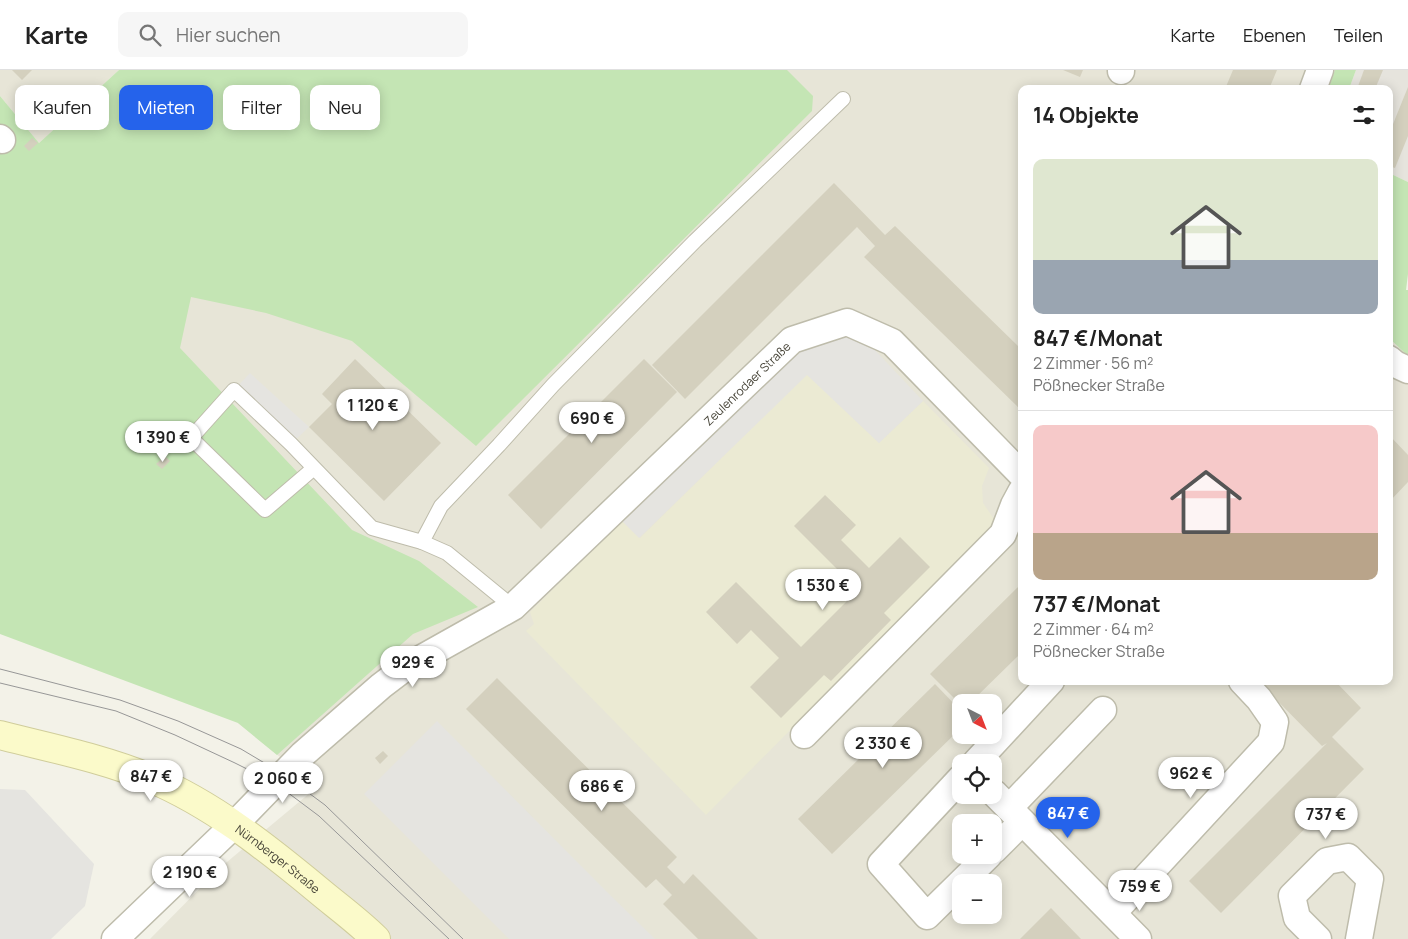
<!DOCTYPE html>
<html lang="de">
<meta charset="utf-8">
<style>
body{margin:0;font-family:Manrope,sans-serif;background:#f6f6f6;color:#222;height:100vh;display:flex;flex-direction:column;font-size:19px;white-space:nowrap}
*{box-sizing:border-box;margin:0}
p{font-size:16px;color:#767676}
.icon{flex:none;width:28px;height:28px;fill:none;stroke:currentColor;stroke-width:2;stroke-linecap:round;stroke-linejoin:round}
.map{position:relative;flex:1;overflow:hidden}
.side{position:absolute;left:1018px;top:15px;width:375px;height:600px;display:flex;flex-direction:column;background:#fff;border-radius:10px;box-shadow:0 2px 12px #0003}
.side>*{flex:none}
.top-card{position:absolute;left:15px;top:15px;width:475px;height:45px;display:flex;gap:10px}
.needle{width:32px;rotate:138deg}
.fabs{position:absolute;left:952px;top:624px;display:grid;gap:10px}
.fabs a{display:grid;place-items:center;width:50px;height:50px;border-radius:10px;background:#fff;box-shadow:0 2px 12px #0003;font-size:25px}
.price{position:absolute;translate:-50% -42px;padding:0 11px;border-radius:18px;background:#fff;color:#222;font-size:16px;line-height:32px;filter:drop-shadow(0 1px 2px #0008)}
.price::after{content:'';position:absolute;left:50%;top:30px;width:15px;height:11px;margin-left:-8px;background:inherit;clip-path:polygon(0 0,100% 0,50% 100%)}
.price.active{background:#2563eb;color:#fff}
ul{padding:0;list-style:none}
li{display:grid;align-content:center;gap:10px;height:265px;padding:0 15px}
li+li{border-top:1px solid #e0e0e0}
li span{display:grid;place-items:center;height:155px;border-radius:10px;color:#555}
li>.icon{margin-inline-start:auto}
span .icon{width:90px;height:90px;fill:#fffc;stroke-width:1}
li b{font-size:21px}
h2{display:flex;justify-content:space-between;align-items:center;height:60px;padding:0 15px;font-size:21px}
.tag{padding:0 18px;border-radius:10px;background:#fff;box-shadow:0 2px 12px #0003;font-size:18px;line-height:45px}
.tag.active{background:#2563eb;color:#fff}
header{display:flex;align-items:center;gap:30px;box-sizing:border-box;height:70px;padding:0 25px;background:#fff;border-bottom:1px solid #e0e0e0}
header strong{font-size:24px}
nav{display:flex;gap:28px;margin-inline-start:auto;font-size:18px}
.search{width:350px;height:45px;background:#f6f6f6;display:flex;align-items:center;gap:12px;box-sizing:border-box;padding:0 18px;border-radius:10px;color:#767676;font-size:19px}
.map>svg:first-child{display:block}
.residential{fill:#e7e5d7;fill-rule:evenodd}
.industrial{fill:#e6e4dd}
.education{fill:#ebead3}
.green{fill:#c4e5b4}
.parking{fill:#e5e4e0}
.building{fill:#d4d0be}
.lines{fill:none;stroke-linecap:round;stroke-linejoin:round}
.lane-casing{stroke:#bebcab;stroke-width:16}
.street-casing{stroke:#bebcab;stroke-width:29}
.secondary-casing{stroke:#d0cd9b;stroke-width:30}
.lane{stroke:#fff;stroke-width:14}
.street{stroke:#fff;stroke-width:26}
.secondary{stroke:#fbfaca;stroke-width:28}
.tram{stroke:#979797;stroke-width:1}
.labels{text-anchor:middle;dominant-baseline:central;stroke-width:4.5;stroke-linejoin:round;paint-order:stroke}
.street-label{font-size:12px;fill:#464337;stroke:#fff}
</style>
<header>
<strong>Karte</strong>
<div class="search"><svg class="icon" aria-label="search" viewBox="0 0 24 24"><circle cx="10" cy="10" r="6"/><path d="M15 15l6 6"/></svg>Hier suchen</div>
<nav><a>Karte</a><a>Ebenen</a><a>Teilen</a></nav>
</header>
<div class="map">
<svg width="1408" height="869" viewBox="0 0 1408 869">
<rect width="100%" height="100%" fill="#f3f2e8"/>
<g class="residential">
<polygon points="0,0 119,0 39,73 0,26"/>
<path d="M324,0H1335L1328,19H1021V611H1389V268L1408,286V869H150L221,797L317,717L238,653L167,335L204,163ZM961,632H994V665H961ZM961,692H994V725H961ZM961,752H994V785H961ZM961,812H994V845H961Z"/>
</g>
<polygon class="industrial" points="1356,0 1408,0 1408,112 1389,103 1389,19 1349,19"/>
<polygon class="education" points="807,304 879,373 923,331 989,398 982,416 983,433 996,452 706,745 526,561 534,554 530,542 622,451 640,468"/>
<g class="green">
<polygon points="119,0 787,0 813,26 812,41 476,376 352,271 266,243 191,227 180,278 352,460 419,491 478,537 413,564 277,685 238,653 0,564 0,26 39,73"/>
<polygon points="1335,0 1356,0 1349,19 1328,19"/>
<polygon points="1389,103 1408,112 1408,204 1406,220 1408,220 1408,286 1389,268"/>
</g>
<g class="parking">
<polygon points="847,266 873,278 923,331 879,373 807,305 639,468 622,451 786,284"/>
<polygon points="250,303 309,357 291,374 234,320"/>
<polygon points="437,651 606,821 655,869 509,869 364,724"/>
<polygon points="0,719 25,720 94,794 85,836 51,869 0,869"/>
</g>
<g class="building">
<polygon points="12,0 32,0 22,10"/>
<polygon points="1063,0 1083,0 1080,7"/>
<polygon points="1233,0 1277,0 1269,19 1225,19"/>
<polygon points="1364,0 1383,0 1375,19 1357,19"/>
<polygon points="1408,17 1408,66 1395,98 1389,96 1389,64"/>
<polygon points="32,68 38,73 29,81 24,76"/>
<polygon points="834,113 885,165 895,156 1021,279 1021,340 864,187 875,176 857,157 685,329 652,295"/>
<polygon points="355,289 441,373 384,431 309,357 332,334 322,324"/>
<polygon points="644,289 677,322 541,459 508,425"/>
<polygon points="1389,365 1408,385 1408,412 1389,432"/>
<polygon points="165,386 170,391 162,399 156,394"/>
<polygon points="825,425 856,455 841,470 869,498 900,467 930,497 884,543 891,550 831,611 824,605 781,648 750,617 779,588 751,560 737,574 706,542 736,512 801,577 858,520 794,456"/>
<polygon points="1021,514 1021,583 971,632 961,632 961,635 930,604"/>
<polygon points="497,608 677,787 667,797 684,814 693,804 758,869 698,869 663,834 672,825 656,809 646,818 466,639"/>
<polygon points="1258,611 1335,611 1361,638 1332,667 1364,699 1221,843 1189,811 1327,673 1322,676"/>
<polygon points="935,614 961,641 961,658 832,784 798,749"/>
<polygon points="383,681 388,686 380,694 375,688"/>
<polygon points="1051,838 1081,869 1020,869"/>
</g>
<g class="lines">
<defs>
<g id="lane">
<polyline points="314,398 265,440 191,368 234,320 291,374 372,458 422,472 447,483 513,537"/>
<polyline points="422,472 441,436 499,375 553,315 695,171 843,29"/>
</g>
<g id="street">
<polyline points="1121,1 1121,0"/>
<polyline points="1313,19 1320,0"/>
<polyline points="0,68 2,70"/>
<polyline points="1389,289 1395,294 1408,300"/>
<polyline points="804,665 1003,464 1014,435 1021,422"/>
<polyline points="976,692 1051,611"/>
<polyline points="961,708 881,794 927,846 989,785"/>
<polyline points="994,723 1138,869"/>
<polyline points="1009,738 1103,640"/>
<polyline points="994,780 1022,752"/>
<polyline points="1113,843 1271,672 1275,652 1259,629 1242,611"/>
<path id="s1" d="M115,869L234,755L302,685L381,616L406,597L513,537L792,270L847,252L892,272L1021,404"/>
<polyline points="1318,869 1297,848 1292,826 1327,791 1348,787 1370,809 1359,869"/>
</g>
<g id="secondary">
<path id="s2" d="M0,665C50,678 102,688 150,708C212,734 266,777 318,820C337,836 358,851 376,869"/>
</g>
</defs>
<use href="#lane" class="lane-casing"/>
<use href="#street" class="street-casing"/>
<use href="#secondary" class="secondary-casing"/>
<use href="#lane" class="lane"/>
<use href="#street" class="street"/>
<use href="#secondary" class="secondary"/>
<g class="tram">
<polyline points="0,599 120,630 178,651 241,679 283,704 325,735 463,869"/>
<polyline points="0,613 116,641 175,665 235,693 275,713 319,746 449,869"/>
</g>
</g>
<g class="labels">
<g class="street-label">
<text stroke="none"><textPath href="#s1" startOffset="845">Zeulenrodaer Straße</textPath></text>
<text stroke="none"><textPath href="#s2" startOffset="308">Nürnberger Straße</textPath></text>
</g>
</g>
</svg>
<div class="fabs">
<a><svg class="needle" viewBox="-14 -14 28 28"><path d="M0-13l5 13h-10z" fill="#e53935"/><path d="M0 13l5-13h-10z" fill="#767676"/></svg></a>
<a><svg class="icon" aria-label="locate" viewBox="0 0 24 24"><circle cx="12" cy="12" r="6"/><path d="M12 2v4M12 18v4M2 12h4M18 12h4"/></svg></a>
<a>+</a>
<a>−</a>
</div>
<b class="price" style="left:373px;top:361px">1 120 €</b>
<b class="price" style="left:592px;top:374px">690 €</b>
<b class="price" style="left:163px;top:393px">1 390 €</b>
<b class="price" style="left:823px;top:541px">1 530 €</b>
<b class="price" style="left:413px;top:618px">929 €</b>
<b class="price" style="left:883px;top:699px">2 330 €</b>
<b class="price" style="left:1191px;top:729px">962 €</b>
<b class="price" style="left:151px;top:732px">847 €</b>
<b class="price" style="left:283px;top:734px">2 060 €</b>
<b class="price" style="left:602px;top:742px">686 €</b>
<b class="price active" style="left:1068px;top:769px">847 €</b>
<b class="price" style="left:1326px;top:770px">737 €</b>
<b class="price" style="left:190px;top:828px">2 190 €</b>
<b class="price" style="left:1140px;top:842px">759 €</b>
<div class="top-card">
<a class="tag">Kaufen</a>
<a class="tag active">Mieten</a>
<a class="tag">Filter</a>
<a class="tag">Neu</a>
</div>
<section class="side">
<h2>14 Objekte<svg class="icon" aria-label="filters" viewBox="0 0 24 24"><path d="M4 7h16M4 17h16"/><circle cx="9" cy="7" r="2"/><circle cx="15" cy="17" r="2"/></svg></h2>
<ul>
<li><span style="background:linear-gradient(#dfe7d0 65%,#9aa5b1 0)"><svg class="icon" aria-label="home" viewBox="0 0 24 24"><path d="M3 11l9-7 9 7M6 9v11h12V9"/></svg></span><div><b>847 €/Monat</b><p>2 Zimmer · 56 m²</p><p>Pößnecker Straße</p></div></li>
<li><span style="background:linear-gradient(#f6c9c9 70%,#b9a48a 0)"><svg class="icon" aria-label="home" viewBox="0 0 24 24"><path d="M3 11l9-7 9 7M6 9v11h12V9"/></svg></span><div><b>737 €/Monat</b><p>2 Zimmer · 64 m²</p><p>Pößnecker Straße</p></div></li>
</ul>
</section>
</div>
